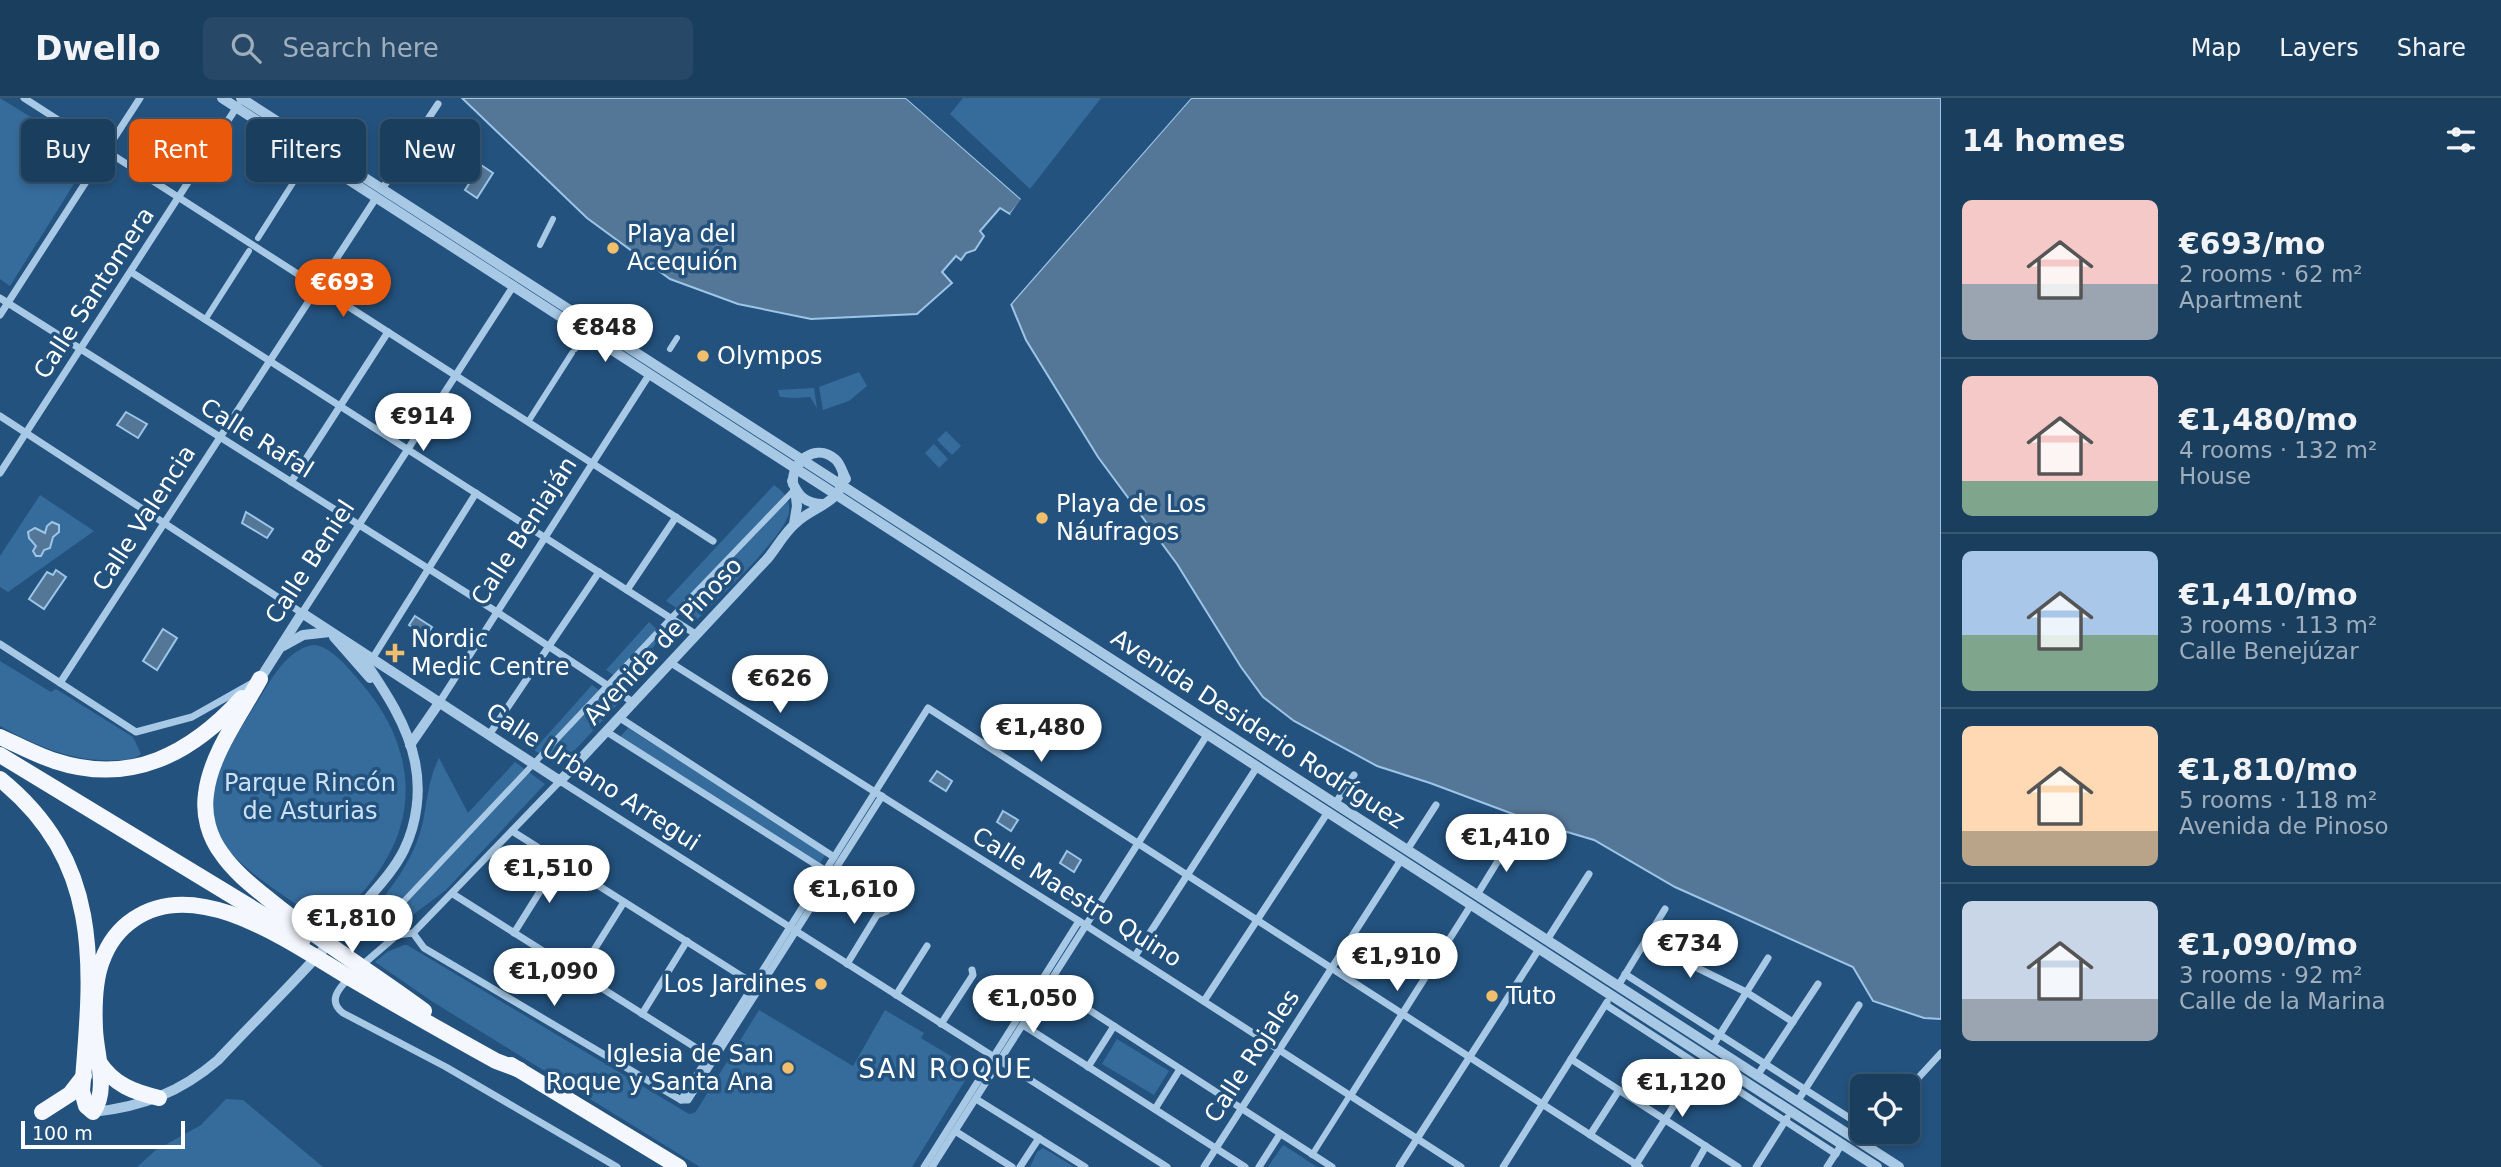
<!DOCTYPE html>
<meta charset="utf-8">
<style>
body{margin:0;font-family:"DejaVu Sans",sans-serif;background:#274967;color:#f1f3f6;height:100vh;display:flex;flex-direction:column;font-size:26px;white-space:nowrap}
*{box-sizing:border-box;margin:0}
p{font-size:23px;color:#9faebc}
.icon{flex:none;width:38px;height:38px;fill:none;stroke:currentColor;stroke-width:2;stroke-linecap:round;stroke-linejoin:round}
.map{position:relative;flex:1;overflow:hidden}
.panel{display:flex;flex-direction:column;background:#1a3e5e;width:560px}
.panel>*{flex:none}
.top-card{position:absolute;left:21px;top:21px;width:665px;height:63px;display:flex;gap:14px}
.fabs{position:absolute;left:1850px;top:976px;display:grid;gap:14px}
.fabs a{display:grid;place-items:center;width:70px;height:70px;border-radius:10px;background:#1a3e5e;box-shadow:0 4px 10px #0003,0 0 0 2px #385773;font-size:35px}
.scale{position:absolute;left:21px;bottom:18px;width:164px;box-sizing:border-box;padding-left:7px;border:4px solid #fff;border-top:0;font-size:19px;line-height:24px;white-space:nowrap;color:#fff;-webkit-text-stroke:5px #23527e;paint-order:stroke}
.price{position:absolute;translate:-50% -60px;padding:0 16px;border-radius:24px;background:#fff;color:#222;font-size:23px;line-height:46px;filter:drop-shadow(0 2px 4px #0008)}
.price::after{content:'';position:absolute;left:50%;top:42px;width:21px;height:16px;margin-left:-10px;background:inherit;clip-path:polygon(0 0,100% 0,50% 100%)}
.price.current{background:#ea580c;color:#fff}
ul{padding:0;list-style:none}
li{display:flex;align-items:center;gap:21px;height:175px;padding:0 21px}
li+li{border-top:2px solid #385773}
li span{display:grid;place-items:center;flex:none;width:196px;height:140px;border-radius:10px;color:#555}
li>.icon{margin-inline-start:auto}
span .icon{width:84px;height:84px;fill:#fffc;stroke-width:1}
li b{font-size:30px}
h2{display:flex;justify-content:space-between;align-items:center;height:84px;padding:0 21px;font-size:30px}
.tag{padding:0 24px;border-radius:10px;background:#1a3e5e;box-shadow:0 4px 10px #0003,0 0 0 2px #385773;font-size:24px;line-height:63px}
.tag.current{background:#ea580c;color:#fff}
header{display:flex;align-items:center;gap:42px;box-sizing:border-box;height:98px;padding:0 35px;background:#1a3e5e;border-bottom:2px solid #385773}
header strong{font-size:33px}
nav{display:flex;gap:38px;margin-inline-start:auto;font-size:24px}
.search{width:490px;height:63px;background:#274967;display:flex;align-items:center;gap:18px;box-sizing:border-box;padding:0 24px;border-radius:10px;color:#9faebc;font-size:26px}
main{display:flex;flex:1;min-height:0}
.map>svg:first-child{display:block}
.green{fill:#366c9c}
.water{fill:#557797;stroke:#9cc5e7;stroke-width:2}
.pier{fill:#23527e}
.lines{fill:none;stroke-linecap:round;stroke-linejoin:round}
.pedestrian{stroke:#a8c9e6;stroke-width:6}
.minor{stroke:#a8c9e6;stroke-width:7}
.tertiary{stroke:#a8c9e6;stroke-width:10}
.trunk{stroke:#f4f8fe;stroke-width:16}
.poi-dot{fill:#f1bf6b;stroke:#23527e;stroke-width:2.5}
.labels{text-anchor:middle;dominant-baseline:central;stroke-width:7;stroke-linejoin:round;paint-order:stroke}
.poi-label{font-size:24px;fill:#fff;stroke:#23527e;text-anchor:start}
.street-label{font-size:24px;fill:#fff;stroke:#23527e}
.park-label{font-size:24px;fill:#cbe1f5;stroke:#23527e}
.neighbourhood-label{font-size:26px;letter-spacing:2px;fill:#fff;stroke:#23527e}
</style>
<header>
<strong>Dwello</strong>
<div class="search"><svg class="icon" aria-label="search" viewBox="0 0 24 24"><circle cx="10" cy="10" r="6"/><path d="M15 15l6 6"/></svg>Search here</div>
<nav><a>Map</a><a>Layers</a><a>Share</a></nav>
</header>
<main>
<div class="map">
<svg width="1941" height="1069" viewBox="0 0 1941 1069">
<rect width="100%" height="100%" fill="#23527e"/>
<g class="green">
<polygon points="0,0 92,57 10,188 0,181"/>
<polygon points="963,0 1101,0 1030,91 950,16"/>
<polygon points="859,274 867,288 849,303 823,312 819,289"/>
<polygon points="814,290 817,310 810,299 795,300 780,299 778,292"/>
<polygon points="946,333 961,348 952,357 937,342"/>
<polygon points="934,346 948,361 939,370 925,355"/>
<path d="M774,387C783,393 791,402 789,414C786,438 715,503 696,523L666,503Z"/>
<polygon points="40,397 94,433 8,494 0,489 0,458"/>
<polygon points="649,524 663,537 648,555 656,563 632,590 630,589 606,572"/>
<path d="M313,547C331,547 351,573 362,586C407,638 422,704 384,765C370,788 351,808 332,827H327L314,819C290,801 253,779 233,757C189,707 227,652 256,606C270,584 285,552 313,547Z"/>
<path d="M0,563L51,594L56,591L133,639L141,656C134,662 125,662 115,662C72,664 37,648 0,628Z"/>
<polygon points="592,587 618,606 559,669 534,652"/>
<polygon points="628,630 826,756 820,765 620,639"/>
<path d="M439,660L468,715L515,664L545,686L446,792L406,822L395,821L393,824L376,809C398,781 418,754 424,718C428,697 429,680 439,660Z"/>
<polygon points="404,847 407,847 689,1016 694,1015 697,1012 759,912 853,968 885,912 924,935 921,940 972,971 912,1069 700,1069 433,904 375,864 387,854"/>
<polygon points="1117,941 1169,973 1154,997 1102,966"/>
<polygon points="226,1001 243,1002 323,1069 137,1069 156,1052 201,1027"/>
<polygon points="1283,1047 1285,1048 1317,1069 1268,1069"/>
<polygon points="1043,1050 1045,1051 1074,1069 1030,1069 1037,1054"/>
</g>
<g class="water">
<polygon points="462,0 906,0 1022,102 1010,116 1000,110 980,133 984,138 975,152 966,155 961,162 956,158 942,174 952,185 917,216 811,221 738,206 670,181 587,120"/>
<polygon points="1191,0 1941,0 1941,921 1924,920 1873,903 1853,869 1675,789 1594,742 1537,725 1430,685 1377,668 1294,623 1263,599 1241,569 1177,466 1098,359 1026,242 1011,206"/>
<polygon points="481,67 493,75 477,100 465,92"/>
<polygon points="126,314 147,326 138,340 117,327"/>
<polygon points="246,414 273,431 267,440 242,425"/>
<polygon points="52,424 59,427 59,434 53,439 50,450 44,452 41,458 36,458 33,453 36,448 29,440 28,434 35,430 45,435 47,428"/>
<polygon points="56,472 66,479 44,511 29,501 47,474 53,477"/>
<polygon points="415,518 432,529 426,538 409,527"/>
<polygon points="163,531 177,540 157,572 143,563"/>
<polygon points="937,673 952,683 946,693 930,683"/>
<polygon points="1003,713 1018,722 1011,733 997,724"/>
<polygon points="1067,753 1081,762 1074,774 1060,765"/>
</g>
<g class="pier">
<polygon points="906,0 911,0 1024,99 1025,104 1013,119 1010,116 1021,101"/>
<polygon points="1186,0 1191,0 1008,209 1008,204 1023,186"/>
</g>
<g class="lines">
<g class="pedestrian">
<polyline points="258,140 305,66"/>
<polyline points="540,147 553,121"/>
<polyline points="205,222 249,153"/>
<polyline points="575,251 577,248"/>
<polyline points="670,251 677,240"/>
<polyline points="528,324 572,255"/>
<polyline points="390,818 671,520 795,391"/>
<polyline points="1312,1057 1350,997"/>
</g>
<g class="minor">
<polyline points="24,0 713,443"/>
<polyline points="382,91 438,6"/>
<polyline points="131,174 697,537"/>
<polyline points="0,200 497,514 634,605"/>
<polyline points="0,217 140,0"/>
<polyline points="0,318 302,515 514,187"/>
<polyline points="0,375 238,7"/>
<polyline points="291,384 388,234"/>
<polyline points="627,492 676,419"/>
<polyline points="0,546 136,634 192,619 254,584"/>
<polyline points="372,561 476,395"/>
<polyline points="671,565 1079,823 1461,1069"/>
<polyline points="60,585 376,100"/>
<polyline points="439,605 649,277"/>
<polyline points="620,620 834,759"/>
<polyline points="607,634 826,773"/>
<polyline points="489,637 599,474"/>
<polyline points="1335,706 1354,677"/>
<polyline points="512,733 754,886"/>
<polyline points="1407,752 1436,707"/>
<polyline points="453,796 709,958"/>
<polyline points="1477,797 1512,740"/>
<polyline points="413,835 560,683 1167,1069"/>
<polyline points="413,835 424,850 681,1002 688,1002 882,698"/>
<polyline points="514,835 559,763"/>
<polyline points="1547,842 1589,776"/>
<polyline points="1645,844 1746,894 1793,924"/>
<polyline points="1135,858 1257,669"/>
<polyline points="847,866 877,817 887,813 900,793"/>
<polyline points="361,868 397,837 413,835"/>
<polyline points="579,876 624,804"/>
<polyline points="1625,876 1862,1028"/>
<path d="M350,879C339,890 327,903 343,915L446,969L617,1069"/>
<polyline points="1049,886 1332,1069"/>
<polyline points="1618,888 1665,811"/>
<polyline points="896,897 927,848"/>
<polyline points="1204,903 1328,714"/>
<polyline points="1606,907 1836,1056"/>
<polyline points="642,916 687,843"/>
<polyline points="941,926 973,877 972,872"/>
<polyline points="1023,927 1245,1069"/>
<polyline points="1712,949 1768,860"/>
<polyline points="1571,961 1738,1069"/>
<polyline points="1088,969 1114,928"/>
<polyline points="1757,978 1818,886"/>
<polyline points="1908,991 1941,955"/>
<polyline points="1351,997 1471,807"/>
<polyline points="976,1001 1085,1069"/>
<polyline points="681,1002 928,610 1640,1069"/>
<polyline points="1797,1004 1859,907"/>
<polyline points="1155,1011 1180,971"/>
<polyline points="955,1033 1012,1069"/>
<polyline points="1590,1037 1619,992"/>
<polyline points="1859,1044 1868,1034"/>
<polyline points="1635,1068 1706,958"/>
<polyline points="924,1069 1079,823"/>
<polyline points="932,1069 1207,637"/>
<polyline points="1020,1069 1039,1040"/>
<polyline points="1204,1069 1401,762"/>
<polyline points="1259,1069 1280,1036"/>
<polyline points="1399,1069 1539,851"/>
<polyline points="1503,1069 1607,904"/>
<polyline points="1694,1069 1706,1048"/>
<polyline points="1756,1069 1787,1020"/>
<polyline points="1827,1069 1842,1046"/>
</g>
<g class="tertiary">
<polyline points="222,0 1877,1069"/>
<polyline points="241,0 1899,1069"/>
<path d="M792,383C798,398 806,406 823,406"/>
<path d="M793,386C791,364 815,344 835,361C841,366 842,374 846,381"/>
<polyline points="794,426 797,408 795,391"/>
<polyline points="334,539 370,580"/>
<polyline points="283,548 303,537 330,534"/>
<path d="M260,581L302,515L560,683L768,460C777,449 785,434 796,425C813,408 844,405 843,376"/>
<polyline points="410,647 439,605"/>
<path d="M93,1014C142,1009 181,994 218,962C265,912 315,864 359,811C375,792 393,774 404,752C417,725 421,693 415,664C407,624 382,589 360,556"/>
</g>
<g class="trunk">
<path d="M260,581C242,614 210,657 206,696C203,717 209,739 222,756C235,775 255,790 272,804C320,843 374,876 424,913"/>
<path d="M0,639C18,647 36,657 55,663C131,688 191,656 242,600"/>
<polyline points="0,657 303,841"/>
<path d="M0,681C105,766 92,871 82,993L86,1008L93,1014C109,992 96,957 95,931C94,909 94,884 102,863C108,846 119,831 134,821C201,775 299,851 357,884C403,911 449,937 496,963L520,972"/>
<path d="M99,964C114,987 134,994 159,1000"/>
<polyline points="511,967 679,1069"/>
<polyline points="42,1014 70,996 84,978"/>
</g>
</g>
<g class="poi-dot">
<circle cx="613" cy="150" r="7"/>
<circle cx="703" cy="258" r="7"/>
<circle cx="1042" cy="420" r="7"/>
<path d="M391.5 544.5h7v7h7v7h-7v7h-7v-7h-7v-7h7z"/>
<circle cx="821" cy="886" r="7"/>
<circle cx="1492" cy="898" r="7"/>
<circle cx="788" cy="970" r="7"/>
</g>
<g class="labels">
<g class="poi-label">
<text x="627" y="136">Playa del<tspan x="627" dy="28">Acequión</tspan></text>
<text x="717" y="258">Olympos</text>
<text x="1056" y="406">Playa de Los<tspan x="1056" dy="28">Náufragos</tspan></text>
<text x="411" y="541">Nordic<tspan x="411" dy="28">Medic Centre</tspan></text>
<text x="807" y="886" text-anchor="end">Los Jardines</text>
<text x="1506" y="898">Tuto</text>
<text x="774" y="956" text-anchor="end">Iglesia de San<tspan x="774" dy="28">Roque y Santa Ana</tspan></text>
</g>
<g class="street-label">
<text transform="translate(94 195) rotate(-57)">Calle Santomera</text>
<text transform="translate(257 340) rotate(32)">Calle Rafal</text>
<text transform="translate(144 420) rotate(-57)">Calle Valencia</text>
<text transform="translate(524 433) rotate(-57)">Calle Beniaján</text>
<text transform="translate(310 464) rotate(-57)">Calle Beniel</text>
<text transform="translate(663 543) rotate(-47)">Avenida de Pinoso</text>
<text transform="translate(1258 631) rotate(33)">Avenida Desiderio Rodríguez</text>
<text transform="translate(593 679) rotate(33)">Calle Urbano Arregui</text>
<text transform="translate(1077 799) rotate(32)">Calle Maestro Quino</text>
<text transform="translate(1252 958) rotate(-57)">Calle Rojales</text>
</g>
<g class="park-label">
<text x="310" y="685">Parque Rincón<tspan x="310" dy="28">de Asturias</tspan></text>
</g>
<g class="neighbourhood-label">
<text x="946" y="971">SAN ROQUE</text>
</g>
</g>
</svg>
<div class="fabs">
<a><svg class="icon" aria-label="locate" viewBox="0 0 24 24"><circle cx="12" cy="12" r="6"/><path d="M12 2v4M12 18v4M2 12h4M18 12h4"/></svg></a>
</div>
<div class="scale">100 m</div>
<b class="price current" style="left:343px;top:221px">€693</b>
<b class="price" style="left:605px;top:266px">€848</b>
<b class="price" style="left:423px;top:355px">€914</b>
<b class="price" style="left:780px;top:617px">€626</b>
<b class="price" style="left:1041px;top:666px">€1,480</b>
<b class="price" style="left:1506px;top:776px">€1,410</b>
<b class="price" style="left:549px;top:807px">€1,510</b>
<b class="price" style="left:854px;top:828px">€1,610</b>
<b class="price" style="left:352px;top:857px">€1,810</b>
<b class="price" style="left:1690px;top:882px">€734</b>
<b class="price" style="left:1397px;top:895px">€1,910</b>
<b class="price" style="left:554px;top:910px">€1,090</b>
<b class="price" style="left:1033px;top:937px">€1,050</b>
<b class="price" style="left:1682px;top:1021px">€1,120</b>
<div class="top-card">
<a class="tag">Buy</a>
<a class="tag current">Rent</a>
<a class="tag">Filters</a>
<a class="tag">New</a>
</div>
</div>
<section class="panel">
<h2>14 homes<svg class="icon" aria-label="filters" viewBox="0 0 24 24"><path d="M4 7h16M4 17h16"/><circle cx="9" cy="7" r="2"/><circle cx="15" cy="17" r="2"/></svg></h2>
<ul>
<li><span style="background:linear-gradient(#f6c9c9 60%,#9aa5b1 0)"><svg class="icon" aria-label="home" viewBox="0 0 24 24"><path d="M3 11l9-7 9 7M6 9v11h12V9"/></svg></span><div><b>€693/mo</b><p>2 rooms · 62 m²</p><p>Apartment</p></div></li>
<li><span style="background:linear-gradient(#f6c9c9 75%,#7fa58c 0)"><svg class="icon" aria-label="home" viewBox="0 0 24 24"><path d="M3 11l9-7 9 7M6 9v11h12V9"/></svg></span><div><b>€1,480/mo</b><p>4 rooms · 132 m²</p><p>House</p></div></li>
<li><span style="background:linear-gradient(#a9c7e8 60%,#7fa58c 0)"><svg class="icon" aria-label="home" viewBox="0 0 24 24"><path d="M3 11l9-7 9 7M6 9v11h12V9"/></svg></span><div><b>€1,410/mo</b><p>3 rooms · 113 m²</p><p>Calle Benejúzar</p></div></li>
<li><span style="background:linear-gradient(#ffd9b3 75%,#b9a48a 0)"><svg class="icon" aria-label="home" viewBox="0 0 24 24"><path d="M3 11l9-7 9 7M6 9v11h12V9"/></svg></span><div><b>€1,810/mo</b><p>5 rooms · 118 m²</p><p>Avenida de Pinoso</p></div></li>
<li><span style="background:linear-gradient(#c9d6e8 70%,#9aa5b1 0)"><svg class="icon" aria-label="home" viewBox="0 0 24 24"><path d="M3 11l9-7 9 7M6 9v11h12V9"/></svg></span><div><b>€1,090/mo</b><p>3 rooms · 92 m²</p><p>Calle de la Marina</p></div></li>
</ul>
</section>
</main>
